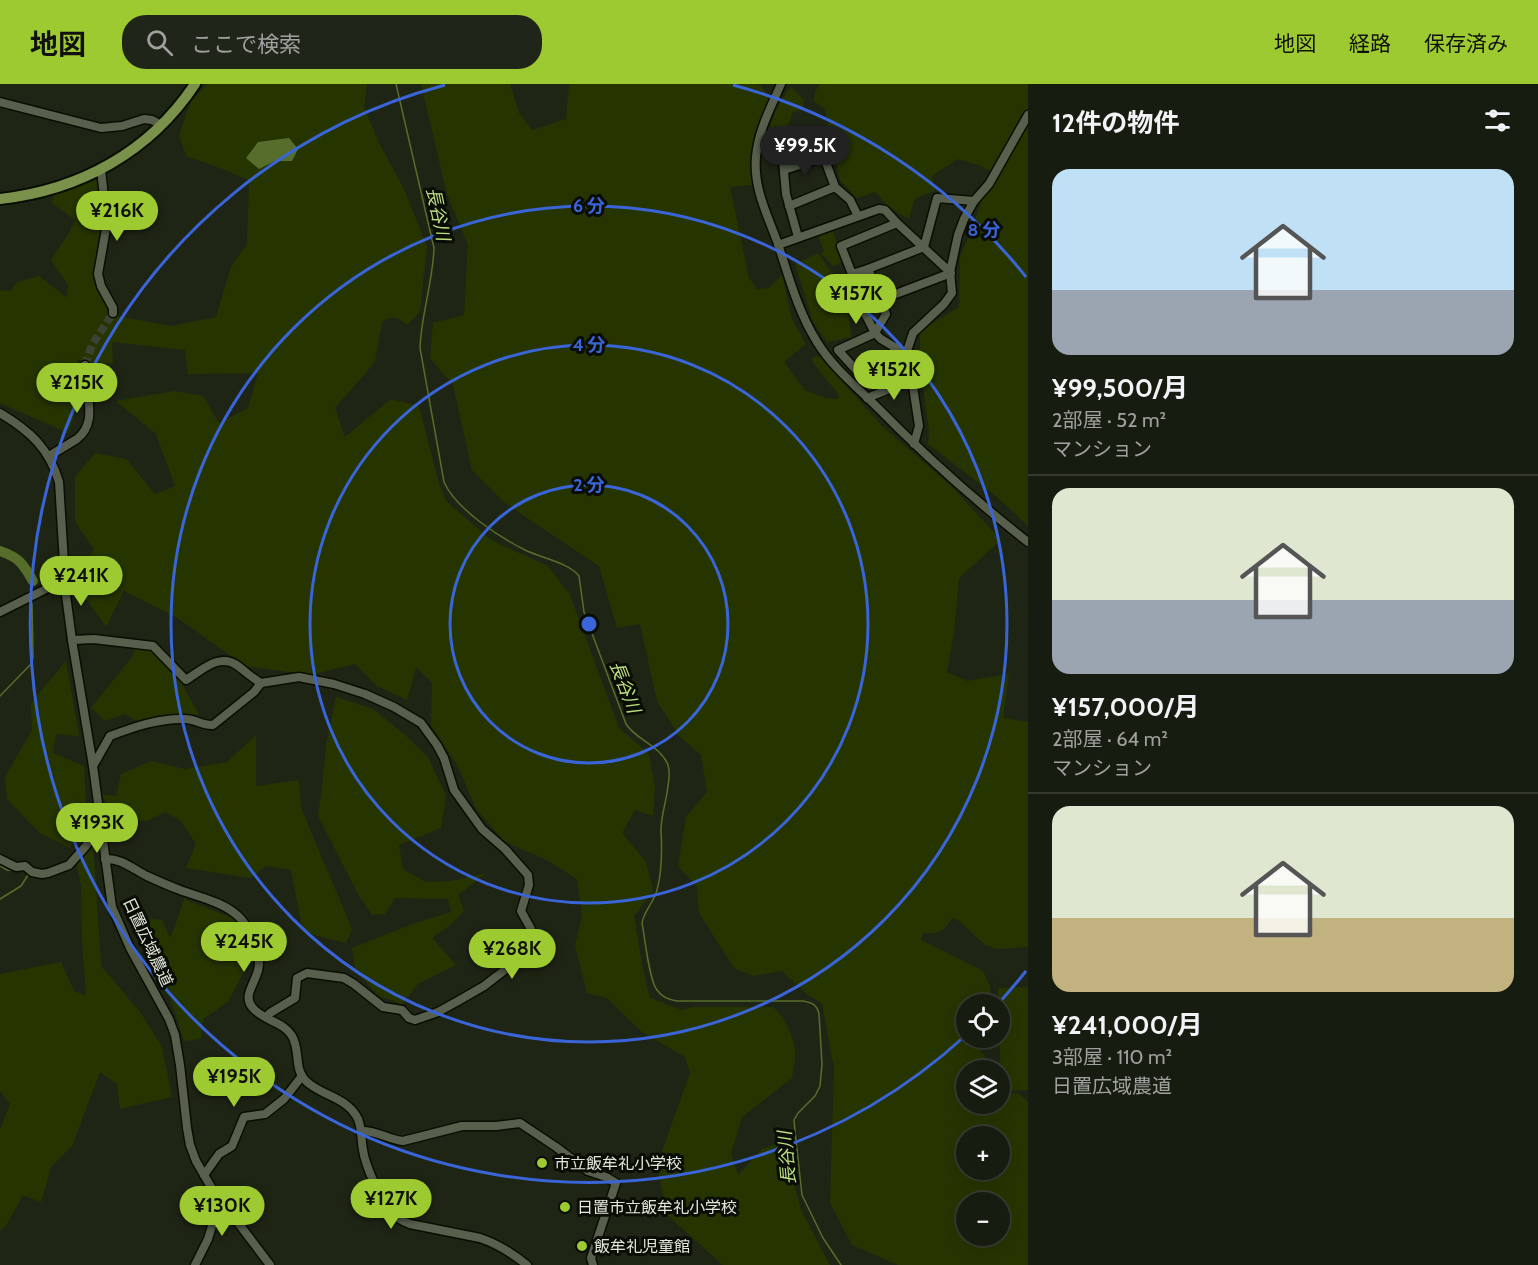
<!DOCTYPE html>
<html lang="ja">
<meta charset="utf-8">
<style>
body{margin:0;font-family:Cabin,"Noto Sans JP",sans-serif;background:#202519;color:#f1f3f6;height:100vh;display:flex;flex-direction:column;font-size:22px;white-space:nowrap}
*{box-sizing:border-box;margin:0}
p{font-size:20px;color:#9ea19f}
.icon{flex:none;width:33px;height:33px;fill:none;stroke:currentColor;stroke-width:2;stroke-linecap:round;stroke-linejoin:round}
.map{position:relative;flex:1;overflow:hidden}
.panel{display:flex;flex-direction:column;background:#171c10;width:510px}
.panel>*{flex:none}
.tools{position:absolute;left:956px;top:910px;display:grid;gap:12px}
.tools a{display:grid;place-items:center;width:54px;height:54px;border-radius:50%;background:#171c10;box-shadow:0 6px 24px #0002,0 0 0 2px #363a30;font-size:30px}
.price{position:absolute;translate:-50% -51px;padding:0 14px;border-radius:21px;background:#9dca30;color:#111;font-size:20px;line-height:39px;filter:drop-shadow(0 2px 3px #0008)}
.price::after{content:'';position:absolute;left:50%;top:36px;width:18px;height:14px;margin-left:-9px;background:inherit;clip-path:polygon(0 0,100% 0,50% 100%)}
.price.selected{background:#222;color:#fff}
ul{padding:0;list-style:none}
li{display:grid;align-content:center;gap:12px;height:318px;padding:0 24px}
li+li{border-top:2px solid #363a30}
li span{display:grid;place-items:center;height:186px;border-radius:18px;color:#555}
li>.icon{margin-inline-start:auto}
span .icon{width:108px;height:108px;fill:#fffc;stroke-width:1}
li b{font-size:26px}
h2{display:flex;justify-content:space-between;align-items:center;height:72px;padding:0 24px;font-size:26px}
header{display:flex;align-items:center;gap:36px;box-sizing:border-box;height:84px;padding:0 30px;background:#9dca30;color:#111}
header strong{font-size:28px}
nav{display:flex;gap:33px;margin-inline-start:auto;font-size:21px}
.search{width:420px;height:54px;background:#202519;display:flex;align-items:center;gap:15px;box-sizing:border-box;padding:0 21px;border-radius:24px;color:#9ea19f;font-size:22px}
main{display:flex;flex:1;min-height:0}
.map>svg:first-child{display:block}
.green{fill:#263500;fill-rule:evenodd}
.water{fill:#576d2b}
.lines{fill:none;stroke-linecap:round;stroke-linejoin:round}
.stream{stroke:#576d2b;stroke-width:1.5}
.river{stroke:#576d2b;stroke-width:10}
.minor-tunnel{stroke:#3c4233;stroke-width:8;stroke-dasharray:8 4;stroke-linecap:butt}
.minor-casing{stroke:#090e02;stroke-width:11}
.major-casing{stroke:#090e02;stroke-width:14}
.minor{stroke:#58604d;stroke-width:8}
.major{stroke:#79914a;stroke-width:10}
.ring{fill:none;stroke:#3a65d8;stroke-width:3}
.poi-dot{fill:#9dca30;stroke:#0a0d06;stroke-width:2}
.labels{text-anchor:middle;dominant-baseline:central;stroke-width:6;stroke-linejoin:round;paint-order:stroke}
.street-label{font-size:16px;fill:#e1e6db;stroke:#0a0d06}
.poi-label{font-size:16px;fill:#e1e6db;stroke:#0a0d06;text-anchor:start}
.water-label{font-size:18px;font-style:italic;fill:#bcdd7f;stroke:#0a0d06}
.centre{fill:#3a65d8;stroke:#0a0d06;stroke-width:3}
.ring-label{font-size:18px;text-anchor:middle;font-weight:bold;fill:#3a65d8;stroke:#0a0d06;stroke-width:6;stroke-linejoin:round;paint-order:stroke}
</style>
<header>
<strong>地図</strong>
<div class="search"><svg class="icon" aria-label="search" viewBox="0 0 24 24"><circle cx="10" cy="10" r="6"/><path d="M15 15l6 6"/></svg>ここで検索</div>
<nav><a>地図</a><a>経路</a><a>保存済み</a></nav>
</header>
<main>
<div class="map">
<svg width="1028" height="1181" viewBox="0 0 1028 1181">
<rect width="100%" height="100%" fill="#1f2515"/>
<g class="green">
<path d="M207,0H367L364,23L379,59L403,103L427,162L420,228L407,241C398,233 391,230 382,239L375,277L369,285L335,324L345,353L391,315L419,322L439,399L446,417L491,456L548,482L570,511L619,644L649,670L655,703L653,732L635,726L622,749L646,778L653,807L634,832L642,880L650,914L682,926L693,923H773C780,929 783,934 787,942C798,963 796,971 792,994L742,1033L731,1070L738,1091L762,1065L783,1057L801,1126L830,1181H723L667,1131L657,1081L690,989L685,973L642,948L607,914L587,909L575,861L582,832L577,795L545,775L505,758L477,726L457,681L431,641L432,599L416,583L407,616L377,602L355,580L310,591L245,582L179,535L124,507L106,543L74,498L94,465L75,438V393L95,369L126,375L155,410L175,402L156,350L116,317L175,307L203,312L219,339L248,324L258,289L188,290L185,266L112,258L113,280L77,276L80,314L68,349L0,319V206L10,207L17,198L39,192L67,214L68,201L51,176L69,149L75,136L52,119L54,111L92,96L97,97L105,141L98,163L97,199L111,231L171,242L216,233L231,183L247,160L249,96L207,79L187,73L179,52L190,19Z"/>
<path d="M421,0H510L519,29L532,46L566,35L569,0H757L761,2L770,15C756,48 750,64 753,101L730,103L749,194L757,205L769,204L782,191L792,235L806,260L784,278L805,306L826,314L838,315L839,311L814,280L812,275L817,272L820,273L881,341L952,403L1001,456L959,494L954,548L947,588L967,597L1009,590L1003,634L1028,638V863L997,865L985,861L958,836L952,834C943,848 940,850 923,849L921,856L983,887L990,902L992,921H966V954H982L977,961L995,987H966V1020H999V1010L1018,1009L1028,1018V1181H898L852,1161L830,1119L834,984L822,920L807,910L782,887L753,892L734,884L699,829L697,803L678,782L686,733L707,708L701,671L680,653L657,617L640,540L617,544L599,482L505,419L472,386L453,301L430,274L433,239L464,231L468,161L447,110ZM966,1053H999V1086H966ZM966,1119H999V1152H966Z"/>
<path d="M820,0H1028V442L996,412L928,360L929,348L920,280V247L959,223L960,174L983,114L998,92L981,82L958,75L932,92L935,107C916,113 913,112 910,134L908,135L888,122L875,108L857,114L840,96L825,25L814,17L815,8Z"/>
<path d="M791,3L804,16L802,26L793,28L781,60L771,67V72H766C765,49 776,21 791,3Z"/>
<polygon points="832,146 844,177 833,182 821,169 824,167 818,151"/>
<polygon points="818,169 834,192 830,224 848,224 851,253 827,258 813,237 795,180"/>
<polygon points="135,561 170,575 186,608 199,630 135,636 125,630 105,637 91,624 133,572"/>
<polygon points="66,577 79,652 56,650 53,669 84,682 87,736 70,764 40,749 7,715 5,693 32,646 31,619"/>
<polygon points="336,613 373,625 405,651 428,673 446,712 441,744 399,761 403,785 426,798 451,797 486,789 458,811 464,827 450,841 432,854 456,881 418,900 402,920 379,912 355,886 352,864 412,840 451,828 448,815 395,814 385,830 372,831 358,810 318,732 323,696 326,661"/>
<polygon points="256,651 256,702 299,696 301,724 352,845 346,859 303,848 291,786 266,782 250,794 186,784 196,760 181,737 165,728 147,737 126,736 123,723 107,721 101,710 116,712 121,690 151,677 185,685 227,678"/>
<polygon points="93,758 101,882 140,928 162,963 172,1013 120,1025 117,1000 100,988 72,1062 51,1083 41,1118 23,1111 6,1142 0,1146 0,1045 10,1020 0,1007 0,890 61,878 74,907 86,912 82,855 81,802 76,776"/>
<polygon points="184,815 232,834 245,852 228,859 227,870 246,883 228,918 203,935 201,955 184,957 170,913 154,894 147,866 138,844 138,833 162,836 170,854 178,834"/>
<polygon points="1028,903 1028,1006 1001,1007 998,904"/>
</g>
<polygon class="water" points="289,54 298,65 292,77 275,77 259,85 246,74 258,58"/>
<g class="lines">
<g class="stream">
<path d="M396,0L434,164C433,198 421,231 420,264L444,398C456,425 499,453 525,466C541,474 568,478 579,492L584,528L626,640C636,656 661,662 668,681C671,690 668,700 667,709C665,721 661,734 661,746C662,764 662,788 657,806C654,818 644,827 642,839C645,854 649,896 657,906C662,913 669,916 677,917H803C812,919 817,920 819,930L822,980L820,1002L815,1012L798,1029L794,1036L795,1047L802,1111L823,1154L841,1181"/>
<polyline points="0,612 31,580 33,573 32,520"/>
<polyline points="0,782 7,786 14,786"/>
<polyline points="0,815 21,802 28,791"/>
</g>
<path class="river" d="M0,467C20,474 23,480 33,497"/>
<polyline class="minor-tunnel" points="85,281 92,261 113,229"/>
<defs>
<g id="minor">
<path d="M781,0C771,23 758,47 756,73C753,104 768,132 778,160C789,193 798,228 817,258C831,281 852,299 872,318C921,368 973,415 1028,458"/>
<polyline points="0,18 101,44 122,42 144,35 152,36 161,41"/>
<polyline points="101,86 107,139 98,190 101,202 113,224 113,229"/>
<polyline points="784,86 818,75"/>
<polyline points="789,122 835,103"/>
<polyline points="897,139 841,162 852,190 868,185 886,230 875,249 881,255 906,270"/>
<polyline points="798,153 786,110 782,66 788,51 806,49 818,75 825,76 835,103 850,116 858,132"/>
<polyline points="778,161 879,125 885,126 897,139 950,188"/>
<polyline points="868,185 924,163 937,114 974,117"/>
<polyline points="880,216 951,189"/>
<polyline points="860,220 875,249 838,266 857,287 892,272 895,263"/>
<polyline points="867,314 912,296"/>
<path d="M0,329C30,347 49,364 59,398L66,511L72,556L93,682L112,823L130,864L169,935L175,951L180,981L187,1044L190,1061L196,1077L211,1103L270,1181"/>
<polyline points="914,360 919,342 912,296 906,270 913,249 944,220 952,209 950,188 958,151 964,135 974,117 989,100 1028,31"/>
<path d="M49,372L77,355C92,343 90,327 88,310C86,301 86,291 85,281"/>
<polyline points="0,528 56,500 65,498"/>
<path d="M72,556L94,555L153,562L186,596C202,586 220,568 238,582C246,588 252,594 261,599"/>
<path d="M93,682L110,652C134,643 159,634 185,635C195,635 203,642 213,641L254,608L261,599L299,593L334,600L365,610L394,623L421,639L437,661L444,674L454,706L482,745L505,765L528,791L529,801L521,827L531,845L526,860L510,882L484,902L458,917L438,928L415,936L409,934L402,926L383,923L354,900L344,894L307,889L297,894L295,914L270,929L266,933"/>
<polyline points="0,775 16,783 25,782 32,788 42,790 48,789 69,781 86,762 101,740"/>
<path d="M105,775C121,774 133,785 147,792C158,797 169,802 180,806C199,813 223,818 238,832C249,842 254,858 258,872C264,893 240,908 252,923C263,937 283,937 292,952C301,967 293,986 307,998C324,1013 347,1013 358,1035C362,1045 361,1056 363,1066C365,1081 381,1117 391,1128C396,1134 402,1137 410,1140L480,1154C498,1160 512,1169 527,1181"/>
<path d="M361,1047C376,1046 389,1056 403,1057L462,1042H496L520,1039L556,1063L588,1087L606,1093L616,1099L591,1174L593,1181"/>
<polyline points="204,1091 219,1070 232,1062 244,1033 265,1030 284,1015 302,992"/>
<polyline points="195,1181 208,1155 215,1132 218,1112"/>
</g>
<path id="major" d="M0,115C80,106 150,68 195,0"/>
</defs>
<use href="#minor" class="minor-casing"/>
<use href="#major" class="major-casing"/>
<use href="#minor" class="minor"/>
<use href="#major" class="major"/>
</g>
<g class="ring">
<circle cx="589" cy="540" r="139"/>
<circle cx="589" cy="540" r="279"/>
<circle cx="589" cy="540" r="418"/>
<path d="M1026 887A558 558 0 0 1 997 921M966 951A558 558 0 1 1 445 1M733 1A558 558 0 0 1 1026 193"/>
</g>
<g class="poi-dot">
<circle cx="542" cy="1079" r="6"/>
<circle cx="565" cy="1123" r="6"/>
<circle cx="582" cy="1162" r="6"/>
</g>
<g class="labels">
<g class="street-label">
<text transform="translate(148 858) rotate(65)">日置広域農道</text>
</g>
<g class="poi-label">
<text x="554" y="1079">市立飯牟礼小学校</text>
<text x="577" y="1123">日置市立飯牟礼小学校</text>
<text x="594" y="1162">飯牟礼児童館</text>
</g>
<g class="water-label">
<text transform="translate(438 130) rotate(78)">長谷川</text>
<text transform="translate(625 603) rotate(69)">長谷川</text>
<text transform="translate(787 1074) rotate(-95)">長谷川</text>
</g>
</g>
<circle cx="589" cy="540" r="9" class="centre"/>
<g class="ring-label">
<text x="589" y="128">6 分</text>
<text x="984" y="152">8 分</text>
<text x="589" y="267">4 分</text>
<text x="589" y="407">2 分</text>
</g>
</svg>
<div class="tools">
<a><svg class="icon" aria-label="locate" viewBox="0 0 24 24"><circle cx="12" cy="12" r="6"/><path d="M12 2v4M12 18v4M2 12h4M18 12h4"/></svg></a>
<a><svg class="icon" aria-label="layers" viewBox="0 0 24 24"><path d="M12 4l9 5-9 5-9-5zM3 14l9 5 9-5"/></svg></a>
<a>+</a>
<a>−</a>
</div>
<b class="price selected" style="left:805px;top:93px">¥99.5K</b>
<b class="price" style="left:117px;top:158px">¥216K</b>
<b class="price" style="left:856px;top:241px">¥157K</b>
<b class="price" style="left:894px;top:317px">¥152K</b>
<b class="price" style="left:77px;top:330px">¥215K</b>
<b class="price" style="left:81px;top:523px">¥241K</b>
<b class="price" style="left:97px;top:770px">¥193K</b>
<b class="price" style="left:244px;top:889px">¥245K</b>
<b class="price" style="left:512px;top:896px">¥268K</b>
<b class="price" style="left:234px;top:1024px">¥195K</b>
<b class="price" style="left:391px;top:1146px">¥127K</b>
<b class="price" style="left:222px;top:1153px">¥130K</b>
</div>
<section class="panel">
<h2>12件の物件<svg class="icon" aria-label="filters" viewBox="0 0 24 24"><path d="M4 7h16M4 17h16"/><circle cx="9" cy="7" r="2"/><circle cx="15" cy="17" r="2"/></svg></h2>
<ul>
<li><span style="background:linear-gradient(#bfe0f5 65%,#9aa5b1 0)"><svg class="icon" aria-label="home" viewBox="0 0 24 24"><path d="M3 11l9-7 9 7M6 9v11h12V9"/></svg></span><div><b>¥99,500/月</b><p>2部屋 · 52 m²</p><p>マンション</p></div></li>
<li><span style="background:linear-gradient(#dfe7d0 60%,#9aa5b1 0)"><svg class="icon" aria-label="home" viewBox="0 0 24 24"><path d="M3 11l9-7 9 7M6 9v11h12V9"/></svg></span><div><b>¥157,000/月</b><p>2部屋 · 64 m²</p><p>マンション</p></div></li>
<li><span style="background:linear-gradient(#dfe7d0 60%,#c2b280 0)"><svg class="icon" aria-label="home" viewBox="0 0 24 24"><path d="M3 11l9-7 9 7M6 9v11h12V9"/></svg></span><div><b>¥241,000/月</b><p>3部屋 · 110 m²</p><p>日置広域農道</p></div></li>
</ul>
</section>
</main>
